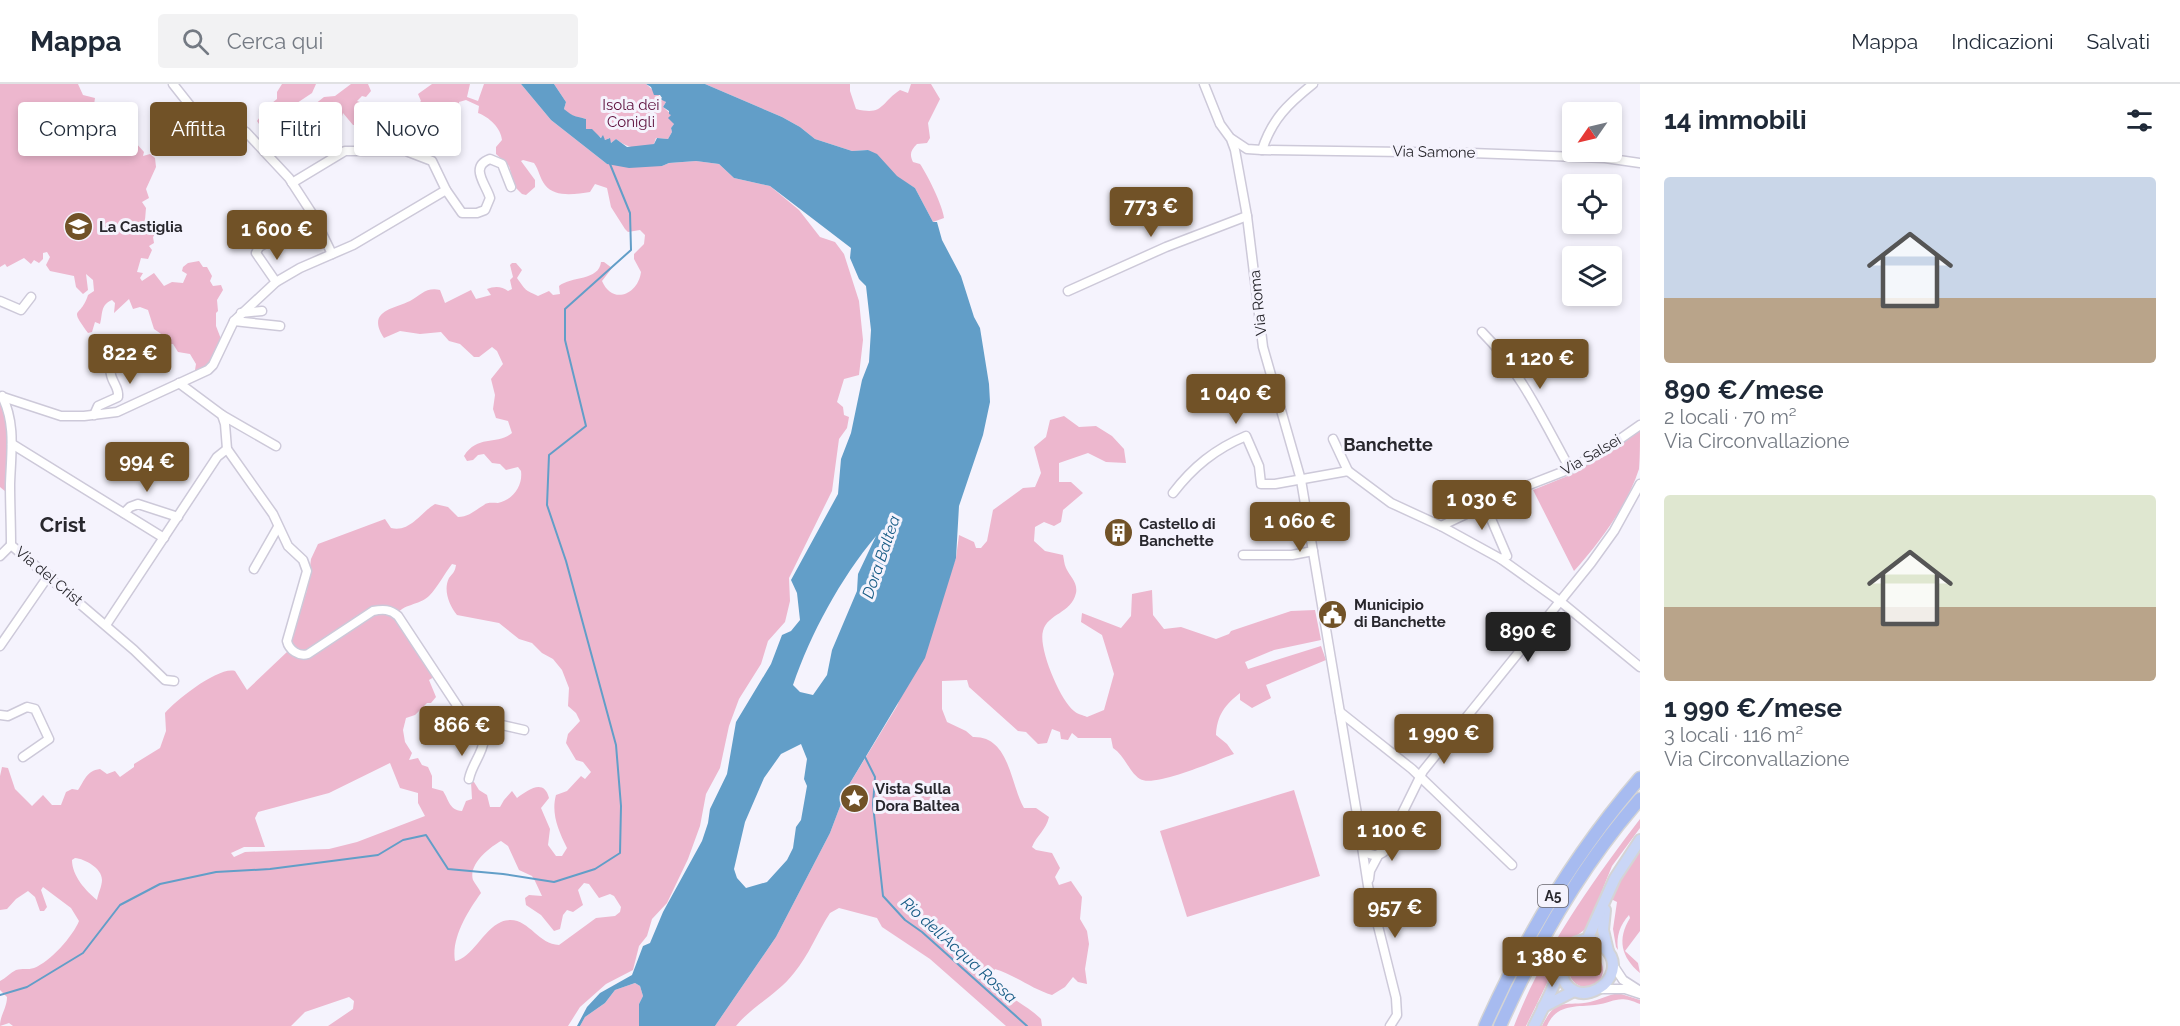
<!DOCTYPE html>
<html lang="it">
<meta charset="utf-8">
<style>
body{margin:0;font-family:Raleway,sans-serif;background:#f2f2f3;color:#1f2937;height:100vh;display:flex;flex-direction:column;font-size:22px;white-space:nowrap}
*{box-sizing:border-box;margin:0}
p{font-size:20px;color:#747a83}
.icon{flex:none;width:33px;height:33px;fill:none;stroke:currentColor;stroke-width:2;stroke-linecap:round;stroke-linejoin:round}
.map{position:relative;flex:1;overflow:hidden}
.sheet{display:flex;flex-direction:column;background:#fff;width:540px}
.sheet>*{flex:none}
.top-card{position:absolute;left:18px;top:18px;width:570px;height:54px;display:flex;gap:12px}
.needle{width:39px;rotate:236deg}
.fabs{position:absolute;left:1562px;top:18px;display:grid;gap:12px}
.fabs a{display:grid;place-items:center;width:60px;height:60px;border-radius:6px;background:#fff;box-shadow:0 3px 9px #0003;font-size:30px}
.price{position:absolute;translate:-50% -51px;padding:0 14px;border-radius:6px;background:#715227;color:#fff;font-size:20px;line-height:39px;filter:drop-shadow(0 2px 3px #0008)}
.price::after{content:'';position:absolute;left:50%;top:36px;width:18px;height:14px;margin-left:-9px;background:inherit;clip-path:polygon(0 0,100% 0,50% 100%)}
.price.active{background:#222;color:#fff}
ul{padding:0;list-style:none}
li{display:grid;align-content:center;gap:12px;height:318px;padding:0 24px}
li span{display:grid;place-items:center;height:186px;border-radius:6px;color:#555}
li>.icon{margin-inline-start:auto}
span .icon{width:108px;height:108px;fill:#fffc;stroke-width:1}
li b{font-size:26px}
h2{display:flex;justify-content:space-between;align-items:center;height:72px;padding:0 24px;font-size:26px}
.chip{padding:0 21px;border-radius:6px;background:#fff;box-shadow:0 3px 9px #0003;font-size:21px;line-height:54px}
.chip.active{background:#715227;color:#fff}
header{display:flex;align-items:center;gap:36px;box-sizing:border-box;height:84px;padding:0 30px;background:#fff;border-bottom:2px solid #e0e1e3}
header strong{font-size:28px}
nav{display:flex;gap:33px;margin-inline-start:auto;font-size:21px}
.search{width:420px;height:54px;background:#f2f2f3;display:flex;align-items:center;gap:15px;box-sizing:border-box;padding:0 21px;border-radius:6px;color:#747a83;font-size:22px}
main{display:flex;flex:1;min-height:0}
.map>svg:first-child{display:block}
.green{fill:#edb7ce;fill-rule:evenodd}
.water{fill:#629ec8;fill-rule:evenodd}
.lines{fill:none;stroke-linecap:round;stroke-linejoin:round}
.stream{stroke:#629ec8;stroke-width:2}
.minor-casing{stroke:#cdc9d9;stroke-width:11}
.major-casing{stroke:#d4d4d5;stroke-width:14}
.highway-casing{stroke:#d4d4d5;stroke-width:15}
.minor{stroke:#fff;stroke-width:8}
.major{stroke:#cad6f6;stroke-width:10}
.highway{stroke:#a7bbf0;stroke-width:12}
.labels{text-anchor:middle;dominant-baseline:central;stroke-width:6;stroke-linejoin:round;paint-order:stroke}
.shield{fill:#f5f3fd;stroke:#66646b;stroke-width:1.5}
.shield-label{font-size:14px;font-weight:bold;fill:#28272d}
.park-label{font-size:15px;fill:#5c0e3b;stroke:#f5f3fd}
.street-label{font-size:15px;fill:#28272d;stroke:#f5f3fd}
.poi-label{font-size:15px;font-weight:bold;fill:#28272d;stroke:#f5f3fd;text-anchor:start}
.water-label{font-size:16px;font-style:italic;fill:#165b85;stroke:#f5f3fd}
.quarter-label{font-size:18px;font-weight:bold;fill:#28272d;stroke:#f5f3fd}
.district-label{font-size:21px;font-weight:bold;fill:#28272d;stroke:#f5f3fd}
</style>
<header>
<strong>Mappa</strong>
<div class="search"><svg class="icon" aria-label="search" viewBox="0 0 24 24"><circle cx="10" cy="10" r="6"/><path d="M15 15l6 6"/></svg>Cerca qui</div>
<nav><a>Mappa</a><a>Indicazioni</a><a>Salvati</a></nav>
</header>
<main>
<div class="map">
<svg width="1640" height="942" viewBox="0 0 1640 942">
<rect width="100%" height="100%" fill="#f5f3fd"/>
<g class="green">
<path d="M0,0H78L83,11L95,14L94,21L100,30L98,39L100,44L109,43L110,52L125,58L128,56L131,60L135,58L144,68L143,72L150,70L155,74L156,83L146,105L149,114L142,118L146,124L145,136L154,142L156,149L153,153L154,159L149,162L152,166L148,175L141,174L137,188L143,189L140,194L142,197L154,189L164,202L172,198L183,199L187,190L182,187L183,183L188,179L199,177L203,183H207L212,192L210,197L213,202L221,201L223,206L217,216L218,227L216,229V242L221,255L209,280L196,288L195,286L196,280L190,270L178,268L173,260H169L164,252L154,245L148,226L140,223L133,225L129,215L114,229L115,219L112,216C100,221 103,230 100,240L95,238L92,248L88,249C68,221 80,236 88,211L94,207L93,196L86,190L88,206L83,210L76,203L74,192L50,187L46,181L50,173L47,168L43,169V175L39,179L34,176L31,180L24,174L7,183L5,180L0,183Z"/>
<polygon points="282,0 316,0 312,9 297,19 305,28 324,13 335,12 351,0 368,0 371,7 366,13 362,12 357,17 365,20 365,29 360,33 364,37 360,41 353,41 343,29 341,36 333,38 329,46 322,47 318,54 305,45 297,46 295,39 290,36 291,32 286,29 286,42 290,43 293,47 289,59 282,61 277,68 273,70 268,59 261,53 263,46 257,37 267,23 277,15 277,8"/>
<path d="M432,0H470L467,13L478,17L484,0H521L551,36L607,80L662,82L669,79L696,77L719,80L734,94L770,102L799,126L820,153L835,158L844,170L859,217L863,256L859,291L844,295L837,318L843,323L844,331L849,333L847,344L839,355L832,407L789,494L790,517L785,538L768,557L761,580L739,615L729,642L720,684L706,710L700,742L688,775L667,819L652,835L647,852L639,862L633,886L606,900L580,923L568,942H328L353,925L354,917L349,913L305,928L291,942H13L9,939L0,942C0,931 7,924 7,913L0,906V897C6,894 10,889 16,886C22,884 28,886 34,884C50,878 73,852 79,837L71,824L43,803L41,806L47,823L44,827H40L35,813L28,807L16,815L7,825L0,826V692L2,683L8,684L15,705L32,722L43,711L52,721H61L66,708L72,705L78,706C85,696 86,687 100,685L107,690L115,687L120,693L134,683V680L160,664L166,647L165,629C176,616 219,582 235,587L247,606L288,567L307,506L311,475L318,460L385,435L391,444C410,449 421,428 435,420L448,423L458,433C469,433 475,426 484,421C487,418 493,419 498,419C513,416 523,402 521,387L518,383L506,386L500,380L492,379L484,370L478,371L473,376L467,377L464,372C478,350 497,362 512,349L508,337L496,334L493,325L495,311L491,295L503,280L497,267L492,263L479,273H474L460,260L449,257L441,248L420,250L400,247L384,254C366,227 393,225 410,217C421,211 426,203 440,206L445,219L471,206L476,215L491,211L487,205C494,202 502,202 508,207L512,205L510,196L513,193L510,181L512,179H516L522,186L517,194C527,208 524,205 538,212L549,207L553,211L560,210L559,202C571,192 599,197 601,178H604L612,184L602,197C612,221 638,211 641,188L634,175V170L644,160L645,151L640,146L628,148L625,145L611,123L607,104L595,100L590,108C576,110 555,114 545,101C540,95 539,86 534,79L523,76L521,77L535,96V103L526,111L522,110L515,103L509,82L496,70V63L502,56C501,44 489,33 478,29L479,22L466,16L459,18L456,31L443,50L422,47L421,52L416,53L408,48L405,34L421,17L418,10ZM452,480L456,481C455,488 453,489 449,494C443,506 449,521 457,531L499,539L519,555L532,559L542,569L553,575L562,586L569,604L568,622L576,629L580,637L568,650L566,659L576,676L583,678L591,688L585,695L581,692L567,707L556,711C551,729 558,746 567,764L562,772H556L548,761L550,745L541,724L549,714C544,694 528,706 517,714L512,707L504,716L500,723H490L487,711L479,706L474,698H471L472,715L466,717L462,727C449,726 449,716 443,707L432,704V692L428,683L422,681L418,674L409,676L412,669L405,658L403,646L406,634L415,631L427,619H431L436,613L429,596L434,593L395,532C404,519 418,522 429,512C438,503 444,490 452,480ZM390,679L400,704L418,709V719L425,732L357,758L329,765L245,768L234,773L231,769L244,763H265L255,734L258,728L329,709ZM501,757L508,762L519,786L532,792L535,797L542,812L529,811L525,814L526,821L541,831L554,847L560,845L563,831L567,826L573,828L583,821L578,806L584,799L589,800L599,814L610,810L614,812L621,823L620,828L615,832L596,834L559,861C536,861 527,828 501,838C483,846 472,874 455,877C451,854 468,827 481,809C479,804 475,800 473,796C468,780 490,763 501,757ZM75,774C85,775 102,784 102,796C102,802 98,810 97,816C86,807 72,792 72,776Z"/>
<path d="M554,0H646L666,18L663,23L672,31L671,35L674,40L671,44L672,48L668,55L656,54L654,60C640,66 628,65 616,55L611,59L609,54L606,56L586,45V35C577,32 571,34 564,25L566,18Z"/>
<path d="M705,0H850V7L856,25C884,32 880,19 900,6L908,9L911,0H931L940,15L928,39L930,54L927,59L917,60C911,66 909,70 913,78L920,80C927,90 943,122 944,134L933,138L915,104L897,93L868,66L852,67L815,55L800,43L782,33Z"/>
<polygon points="0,316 8,343 6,408 0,403"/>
<path d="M1064,332L1079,343L1096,342L1112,352L1124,365L1126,379L1106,378L1088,369L1059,379V398H1071L1083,409L1063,426L1061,438L1054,442L1044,438L1035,443L1034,457L1045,467L1063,471C1064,475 1064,480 1066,484C1070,493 1078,498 1076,509C1071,530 1048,529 1043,547C1038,564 1060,616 1074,627C1077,630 1083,631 1087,633L1104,626L1114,590L1102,551L1081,538L1082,529L1121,544L1131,532L1132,510L1152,506L1153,531L1164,545L1181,543L1216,555L1229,550L1231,547L1291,527L1315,526L1321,556L1274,566L1245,578L1248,585L1321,562L1326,576L1266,601L1271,614L1252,624L1240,616V609C1225,621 1217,631 1216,651L1227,660L1234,670C1217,676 1154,704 1140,695C1129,688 1125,672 1113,664L1111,654H1078L1072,649L1068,656L1061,655L1060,648L1052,645L1047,659L1038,660L1026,648L1018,647L969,603L967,596L942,597V625L947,638L966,647L973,653C1010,652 1010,700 1024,724H1036L1049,733C1046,746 1037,751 1032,763L1036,766L1052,769L1060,784L1055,793L1059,801L1071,797L1082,813L1080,835L1087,847L1089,860L1085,885L1087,900L1078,898L1073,893L1065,903L1052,911C1032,905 1015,891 995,885L991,892C1004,913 1025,919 1041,935L1042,942H1006L930,875L882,843L877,834L839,824L830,829C817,849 809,871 794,889C777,911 753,921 736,942H715L776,853L830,749L847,704L897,622L956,474L959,451L974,458L976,464H981L987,457L993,426L1023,404L1035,403L1041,389L1034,363L1046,353L1050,336Z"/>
<path d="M1640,347C1640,359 1640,374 1639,385C1627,422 1600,458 1574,487L1533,406L1575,389Z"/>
<polygon points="1294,706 1320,792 1187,833 1160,747"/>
<path d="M1640,735V744L1612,782L1587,844L1564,861L1557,869L1552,889L1526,942H1514C1543,867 1591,799 1640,735Z"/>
<path d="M1640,766V847L1625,867L1638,879L1640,889C1621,873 1617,855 1630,834L1629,831C1620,841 1616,852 1618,866L1616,863L1613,845L1617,818L1611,815L1628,782Z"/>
<circle cx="1586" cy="886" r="17"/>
<polygon points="635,899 640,902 643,912 639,920 639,942 580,942 585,933 605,919 615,906"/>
<path d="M1618,909L1640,916V920C1618,910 1615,918 1595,921C1576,923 1556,920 1547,942H1542C1557,912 1564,923 1590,918C1599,916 1608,911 1618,909Z"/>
</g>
<path class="water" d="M521,0H554L566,18L564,25C573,33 576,32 586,35V45H592L601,54L603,51L605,56L610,54L611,59L616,55L627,63L654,60L657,54L668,55L672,48L671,44L674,40L668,34L671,31L669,30V27L663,23L666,18L660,15L662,14L660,11H654L651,3L646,0H705L782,33L800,43L815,55L852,67L868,66L877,70L897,92L915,104L933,138H937L942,156L961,192L974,233L980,244L989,300L990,318L983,351L959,422L956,474L925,574L847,704L830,749L776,853L715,942H639V920L643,912L640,902L635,899L615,906L605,919L585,933L580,942H577L587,923L600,909L632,891L643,862L650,859L663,828L702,757L708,739L710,725L727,690L736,638L771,580L782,551L791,547L800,536L797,509L791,496L838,410L841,375L851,349L862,296L869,278L871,246L866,202L859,195L850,174L851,164L770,102L734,94L719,80L696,77L669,79L662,82L629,84L607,80L551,36ZM876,452L858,490L857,507L832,566L827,591L813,611L800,608L793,601C811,549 840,495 876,452ZM801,660L807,675L804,695L807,702L801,736L796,743L793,764L787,776L767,798L746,804L737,794L734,785L745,738L764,694L781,670Z"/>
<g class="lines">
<g class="stream">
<polyline points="864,671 875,693 873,721 883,812 905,836 922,848 1027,942"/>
<polyline points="0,911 27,903 83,869 120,821 160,800 216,788 270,785 378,771 403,756 426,751 448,785 503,790 554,798 595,785 620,769 621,722 616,661 566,477 547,421 549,371 586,342 565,256 565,225 631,166 630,129 610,80"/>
</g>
<defs>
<g id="minor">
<polyline points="173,0 207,43 239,44 246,48 289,94 313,131 332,170"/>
<polyline points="1204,0 1220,40 1231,55 1235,66 1247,132 1263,263 1301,396 1361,754"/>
<polyline points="167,31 195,52 202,49 207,43"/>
<polyline points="1232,55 1247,65 1262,66 1471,69 1605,74 1640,79"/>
<path d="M1262,66C1272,35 1288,20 1313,0"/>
<path d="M446,106L462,129H477L485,126L490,114C486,100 469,83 490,75L502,80L511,103"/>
<polyline points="274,155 259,163 256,169 276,198"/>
<polyline points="1068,207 1166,163 1247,132"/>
<polyline points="0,217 21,226 31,213"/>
<polyline points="241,229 262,227"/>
<polyline points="234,237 280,242"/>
<path d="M1482,248C1520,286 1544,338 1570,385"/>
<path d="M179,299L222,331L225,340L227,365L273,430L288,462L303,476L307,487L287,557C289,566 299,573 308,570L373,527C383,525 390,525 398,532L464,632L484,656L502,641L524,646"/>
<path d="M2,312C16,340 11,369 10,400C10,420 11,440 11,461L134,566L165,596L174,597"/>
<polyline points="3,313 61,332 84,332 117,328 208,286 213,281 234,237 276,198 300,184 353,161 446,106 432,77 406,67 345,67 292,99"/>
<path d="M94,331L98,322L118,313C119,305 115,302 112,294C109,287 109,270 106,259"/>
<polyline points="222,331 276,362"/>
<polyline points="1333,355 1348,387"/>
<polyline points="12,360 164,454"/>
<path d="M1173,409C1193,383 1215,365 1246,352L1259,382L1261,400H1275L1348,387L1391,419L1441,442L1501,475L1561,518L1640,583"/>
<polyline points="1486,423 1507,472 1501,475"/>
<polyline points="124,429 130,423 138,420 178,433"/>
<polyline points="1441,442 1521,404 1570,385 1610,362 1640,341"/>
<polyline points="1243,471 1292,471 1313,467"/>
<polyline points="0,472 11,461"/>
<polyline points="254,485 278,443"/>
<polyline points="106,541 217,373 227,365"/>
<polyline points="0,562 49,491"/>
<polyline points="1340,628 1412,685 1512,781"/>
<polyline points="0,631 8,632 27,623 35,625 49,655 23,673"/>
<path d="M469,695C472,680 482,671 484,656"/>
<circle cx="1375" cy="757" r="14"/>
<polyline points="1389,756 1423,687 1591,479 1614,447 1640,400"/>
<polyline points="1362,763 1368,802 1396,914 1397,931 1390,942"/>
<polyline points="1369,795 1370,787 1379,770"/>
<polyline points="1613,881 1623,896 1637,905"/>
<polyline points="1600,905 1625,905 1640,910"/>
</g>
<g id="major">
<polyline points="1605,826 1603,846 1608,867"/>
<polyline points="1587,856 1615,794 1640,756"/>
<polyline points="1543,923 1574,907"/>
<path d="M1534,942C1543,924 1553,906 1559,887C1561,881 1560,874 1564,869C1568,862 1575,858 1583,856C1591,855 1599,858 1604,863C1637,894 1569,937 1560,884"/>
</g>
<g id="highway">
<path d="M1485,942C1525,852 1575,769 1640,694"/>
<path d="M1500,942C1536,861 1581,782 1640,715"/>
</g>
</defs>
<use href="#minor" class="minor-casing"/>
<use href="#major" class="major-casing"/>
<use href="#highway" class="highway-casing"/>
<use href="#minor" class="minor"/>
<use href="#major" class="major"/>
<use href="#highway" class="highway"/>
</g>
<defs>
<symbol id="school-disc" viewBox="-11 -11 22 22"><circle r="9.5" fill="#715227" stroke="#f5f3fd"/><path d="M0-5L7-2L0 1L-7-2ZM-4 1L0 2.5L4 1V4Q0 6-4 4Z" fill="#fff"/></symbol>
<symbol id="building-disc" viewBox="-11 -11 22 22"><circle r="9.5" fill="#715227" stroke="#f5f3fd"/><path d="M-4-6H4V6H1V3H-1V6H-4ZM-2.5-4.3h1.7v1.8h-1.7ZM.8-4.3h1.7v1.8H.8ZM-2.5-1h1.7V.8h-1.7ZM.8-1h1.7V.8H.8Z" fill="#fff"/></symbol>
<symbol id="civic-disc" viewBox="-11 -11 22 22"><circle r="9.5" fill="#715227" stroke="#f5f3fd"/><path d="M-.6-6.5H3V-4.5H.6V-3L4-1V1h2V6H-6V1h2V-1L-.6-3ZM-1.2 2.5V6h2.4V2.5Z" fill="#fff"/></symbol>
<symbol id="sight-disc" viewBox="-11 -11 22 22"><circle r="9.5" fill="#715227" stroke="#f5f3fd"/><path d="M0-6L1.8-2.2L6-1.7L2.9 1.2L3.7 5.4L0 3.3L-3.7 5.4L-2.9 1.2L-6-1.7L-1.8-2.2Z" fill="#fff"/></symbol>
</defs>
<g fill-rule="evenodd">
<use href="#school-disc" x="62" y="126" width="33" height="33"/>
<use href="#building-disc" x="1102" y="432" width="33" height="33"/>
<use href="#civic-disc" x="1316" y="514" width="33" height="33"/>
<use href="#sight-disc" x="838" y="698" width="33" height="33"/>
</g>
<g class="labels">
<rect class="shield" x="1538" y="801" width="30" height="22" rx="4.5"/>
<g class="shield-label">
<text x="1553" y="812">A5</text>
</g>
<g class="park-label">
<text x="631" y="21">Isola dei<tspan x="631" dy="17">Conigli</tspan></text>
</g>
<g class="street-label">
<text transform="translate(1434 68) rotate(1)">Via Samone</text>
<text transform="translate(1258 219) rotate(-96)">Via Roma</text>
<text transform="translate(1591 371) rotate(-30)">Via Salsei</text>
<text transform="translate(49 492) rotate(40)">Via del Crist</text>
</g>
<g class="poi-label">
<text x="99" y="143">La Castiglia</text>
<text x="1139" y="440">Castello di<tspan x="1139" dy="17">Banchette</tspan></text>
<text x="1354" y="521">Municipio<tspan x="1354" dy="17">di Banchette</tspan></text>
<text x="875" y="705">Vista Sulla<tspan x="875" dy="17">Dora Baltea</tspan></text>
</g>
<g class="water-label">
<text transform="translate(881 473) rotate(-71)">Dora Baltea</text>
<text transform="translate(959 866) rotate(42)">Rio dell'Acqua Rossa</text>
</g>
<g class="quarter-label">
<text x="1388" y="360">Banchette</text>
</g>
<g class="district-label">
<text x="63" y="440">Crist</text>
</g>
</g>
</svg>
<div class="fabs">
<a><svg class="needle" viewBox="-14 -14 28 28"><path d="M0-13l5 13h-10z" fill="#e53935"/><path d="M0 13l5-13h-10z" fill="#747a83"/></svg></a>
<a><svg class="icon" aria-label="locate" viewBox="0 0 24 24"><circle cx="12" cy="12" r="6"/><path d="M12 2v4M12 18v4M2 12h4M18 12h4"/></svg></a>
<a><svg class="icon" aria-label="layers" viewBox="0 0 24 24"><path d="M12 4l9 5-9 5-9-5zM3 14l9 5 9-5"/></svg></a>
</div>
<b class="price" style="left:1151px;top:154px">773 €</b>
<b class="price" style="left:277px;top:177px">1 600 €</b>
<b class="price" style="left:130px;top:301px">822 €</b>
<b class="price" style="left:1540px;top:306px">1 120 €</b>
<b class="price" style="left:1236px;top:341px">1 040 €</b>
<b class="price" style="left:147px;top:409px">994 €</b>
<b class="price" style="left:1482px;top:447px">1 030 €</b>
<b class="price" style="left:1300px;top:469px">1 060 €</b>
<b class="price active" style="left:1528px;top:579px">890 €</b>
<b class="price" style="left:462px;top:673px">866 €</b>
<b class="price" style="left:1444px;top:681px">1 990 €</b>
<b class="price" style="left:1392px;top:778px">1 100 €</b>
<b class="price" style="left:1395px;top:855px">957 €</b>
<b class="price" style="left:1552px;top:904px">1 380 €</b>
<div class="top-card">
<a class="chip">Compra</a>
<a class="chip active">Affitta</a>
<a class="chip">Filtri</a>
<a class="chip">Nuovo</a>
</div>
</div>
<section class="sheet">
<h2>14 immobili<svg class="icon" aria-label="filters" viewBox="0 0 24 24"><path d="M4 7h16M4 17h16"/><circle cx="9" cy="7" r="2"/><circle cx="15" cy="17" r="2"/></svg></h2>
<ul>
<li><span style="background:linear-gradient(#c9d6e8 65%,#b9a48a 0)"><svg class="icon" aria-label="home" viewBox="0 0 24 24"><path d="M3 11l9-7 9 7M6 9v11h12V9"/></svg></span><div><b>890 €/mese</b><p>2 locali · 70 m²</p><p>Via Circonvallazione</p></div></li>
<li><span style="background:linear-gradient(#dfe7d0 60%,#b9a48a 0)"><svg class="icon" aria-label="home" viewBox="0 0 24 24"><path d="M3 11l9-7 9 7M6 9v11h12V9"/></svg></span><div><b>1 990 €/mese</b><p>3 locali · 116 m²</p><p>Via Circonvallazione</p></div></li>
</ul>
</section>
</main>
